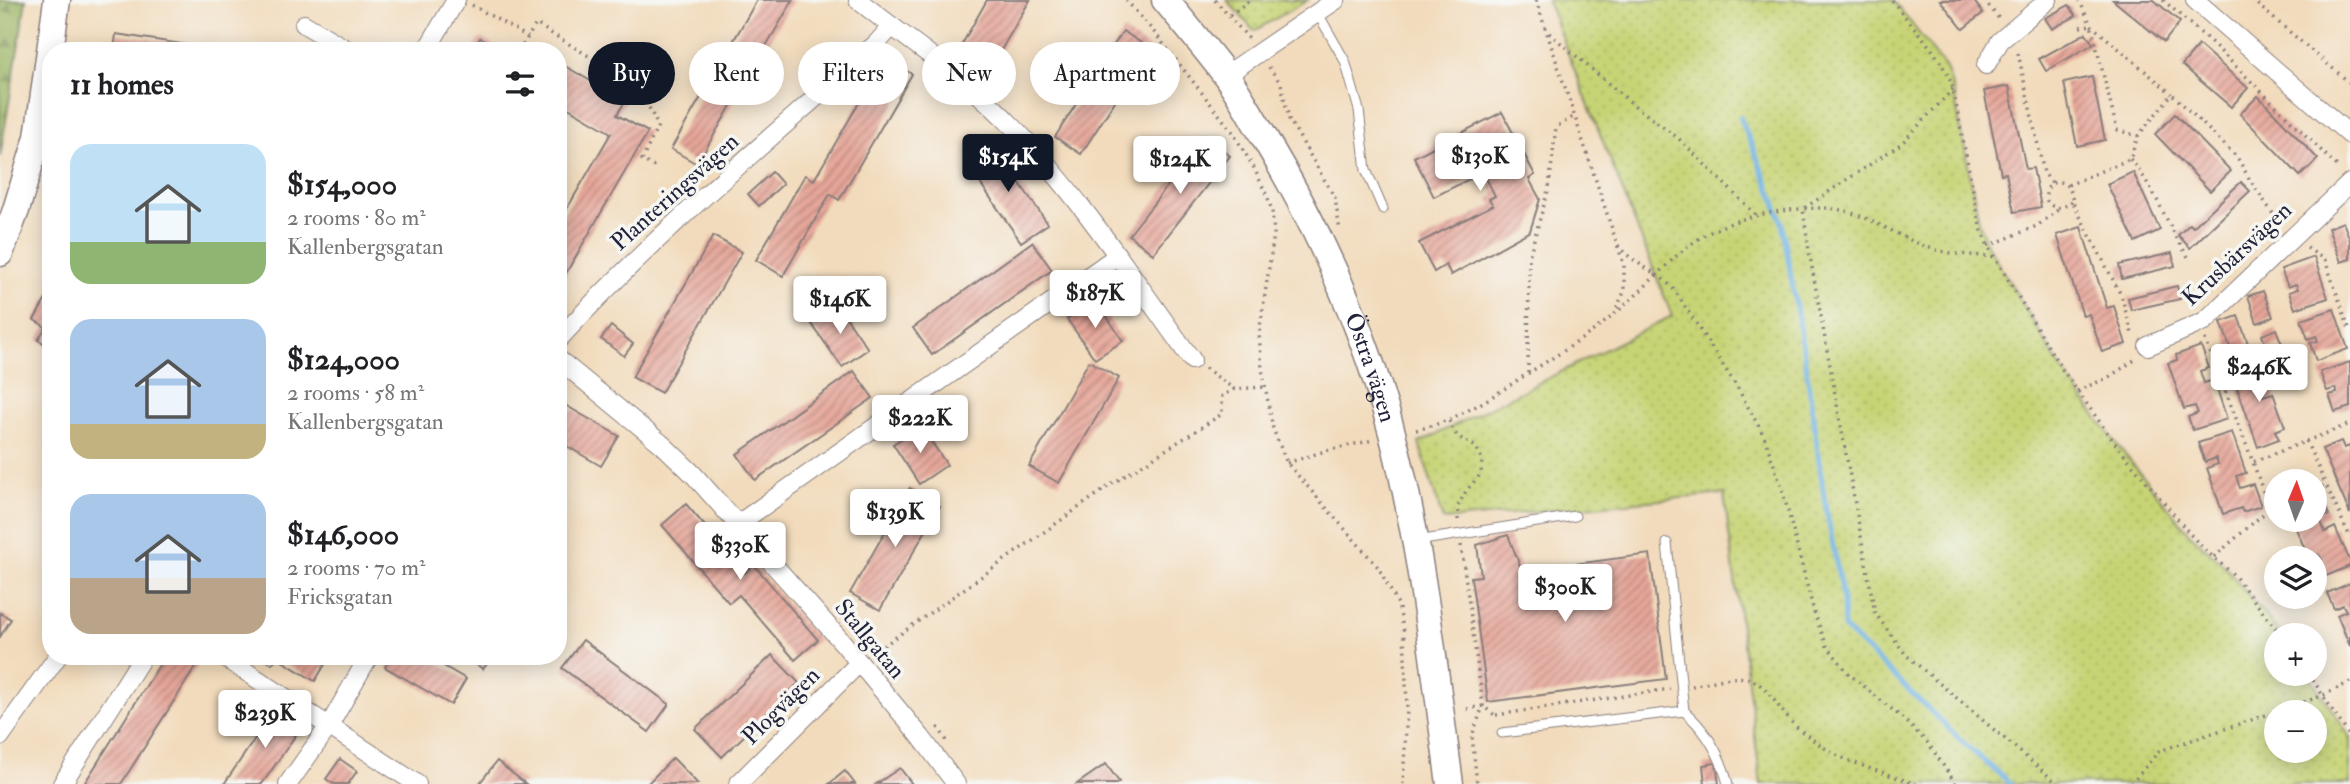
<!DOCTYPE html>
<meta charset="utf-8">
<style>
body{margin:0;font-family:"IM FELL Double Pica",serif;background:#f2f2f2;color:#202124;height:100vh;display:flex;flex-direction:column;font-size:26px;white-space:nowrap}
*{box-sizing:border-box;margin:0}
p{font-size:23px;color:#757577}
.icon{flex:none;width:38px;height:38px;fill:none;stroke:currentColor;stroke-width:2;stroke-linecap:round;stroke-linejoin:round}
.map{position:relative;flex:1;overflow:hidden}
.details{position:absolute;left:42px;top:42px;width:525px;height:623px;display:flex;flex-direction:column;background:#fff;border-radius:28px;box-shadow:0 4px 18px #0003}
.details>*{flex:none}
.guide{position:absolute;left:588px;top:42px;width:665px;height:63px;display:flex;gap:14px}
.needle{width:46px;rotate:2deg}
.fabs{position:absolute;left:2264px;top:469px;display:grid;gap:14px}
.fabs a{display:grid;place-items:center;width:63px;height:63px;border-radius:50%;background:#fff;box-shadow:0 4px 18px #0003;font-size:35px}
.price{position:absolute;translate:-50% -60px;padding:0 16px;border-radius:7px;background:#fff;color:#222;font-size:23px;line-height:46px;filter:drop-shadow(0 2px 4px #0008)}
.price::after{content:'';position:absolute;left:50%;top:42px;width:21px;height:16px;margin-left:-10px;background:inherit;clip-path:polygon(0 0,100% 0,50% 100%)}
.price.on{background:#111827;color:#fff}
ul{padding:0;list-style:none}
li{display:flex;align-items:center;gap:21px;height:175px;padding:0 28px}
li span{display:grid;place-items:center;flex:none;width:196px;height:140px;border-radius:21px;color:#555}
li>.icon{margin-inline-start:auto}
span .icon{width:84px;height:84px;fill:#fffc;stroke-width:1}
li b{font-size:30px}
h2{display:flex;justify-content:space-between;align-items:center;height:84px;padding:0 28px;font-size:30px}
.tag{padding:0 24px;border-radius:32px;background:#fff;box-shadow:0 4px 18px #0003;font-size:24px;line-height:63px}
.tag.on{background:#111827;color:#fff}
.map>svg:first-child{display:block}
.grass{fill:url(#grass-dots);stroke:#747b58;stroke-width:2;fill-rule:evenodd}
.forest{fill:url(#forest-firs);stroke:#606c50;stroke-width:2}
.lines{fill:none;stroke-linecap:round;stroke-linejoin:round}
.stream{stroke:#6eb2e4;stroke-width:5}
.building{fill:url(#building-hatch)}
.service-casing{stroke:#8a7e7c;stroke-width:11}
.minor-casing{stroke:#8a7e7c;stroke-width:20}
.secondary-casing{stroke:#8a7e7c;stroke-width:29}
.path{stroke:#8a7e7c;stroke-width:3.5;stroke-dasharray:2 5;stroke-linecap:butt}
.service{stroke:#fff;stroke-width:9}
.minor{stroke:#fff;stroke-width:18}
.secondary{stroke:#fff;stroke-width:26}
.labels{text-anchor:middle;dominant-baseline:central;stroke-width:7;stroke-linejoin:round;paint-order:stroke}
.street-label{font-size:24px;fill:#22223b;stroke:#f6f6f2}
</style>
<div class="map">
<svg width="2350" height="784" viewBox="0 0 2350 784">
<defs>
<pattern id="grass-dots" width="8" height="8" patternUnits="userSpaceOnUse" patternTransform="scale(1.75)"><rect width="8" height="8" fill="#c7d475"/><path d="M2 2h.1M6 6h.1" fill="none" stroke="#abb666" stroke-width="1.8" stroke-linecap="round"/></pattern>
<pattern id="forest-firs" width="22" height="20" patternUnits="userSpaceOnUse" patternTransform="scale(1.75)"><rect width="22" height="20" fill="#9db666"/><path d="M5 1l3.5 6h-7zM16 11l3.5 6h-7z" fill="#809455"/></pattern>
<pattern id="building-hatch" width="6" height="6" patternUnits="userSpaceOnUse" patternTransform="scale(1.75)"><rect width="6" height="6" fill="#e6a699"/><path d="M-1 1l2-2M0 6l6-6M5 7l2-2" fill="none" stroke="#ba877e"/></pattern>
</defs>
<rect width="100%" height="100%" fill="#f6f6f2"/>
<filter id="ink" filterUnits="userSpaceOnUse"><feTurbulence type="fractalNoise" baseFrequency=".0143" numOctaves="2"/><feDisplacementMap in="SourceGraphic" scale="14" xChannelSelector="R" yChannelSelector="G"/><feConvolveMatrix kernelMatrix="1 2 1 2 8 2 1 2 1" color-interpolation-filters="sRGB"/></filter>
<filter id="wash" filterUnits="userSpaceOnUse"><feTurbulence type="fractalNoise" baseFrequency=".00686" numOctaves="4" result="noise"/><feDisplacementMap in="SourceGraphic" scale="28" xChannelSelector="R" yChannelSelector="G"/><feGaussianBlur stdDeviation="1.57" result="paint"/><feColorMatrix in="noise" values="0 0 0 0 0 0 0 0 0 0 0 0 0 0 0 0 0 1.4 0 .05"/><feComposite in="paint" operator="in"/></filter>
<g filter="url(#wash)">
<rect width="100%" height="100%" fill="#f2dbbc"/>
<g class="grass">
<polygon points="1227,0 1308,0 1254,31"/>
<path d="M1547,0H1893L1946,68L1953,89L1980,226L1988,246L2061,368L2117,445L2190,534L2224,565L2281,635H2277V674H2308L2350,737V784H1761L1724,494L1443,520L1419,443L1672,316ZM2277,712H2315V751H2277Z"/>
</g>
<polygon class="forest" points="0,0 26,0 0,157"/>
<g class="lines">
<polyline class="stream" points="1740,117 1774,199 1782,223 1807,373 1824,497 1843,600 1844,628 1969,748 2011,784"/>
</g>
<g id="blocks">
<g class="building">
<polygon points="757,0 793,0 697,164 671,149"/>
<polygon points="987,0 1030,0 989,71 957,53"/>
<polygon points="1940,0 1973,0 1983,13 1963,29"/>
<polygon points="2113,0 2154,0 2180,22 2164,42"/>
<polygon points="2069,5 2076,16 2052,29 2045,18"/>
<polygon points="1123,31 1149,48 1081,154 1055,137"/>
<polygon points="2086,33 2093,44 2046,71 2039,59"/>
<polygon points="116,34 215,49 215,51 114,51"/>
<polygon points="480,38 503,51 472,51"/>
<polygon points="2199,45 2248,88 2231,107 2182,65"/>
<polygon points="885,58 912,74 839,200 830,194 783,276 756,260 805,175 814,180"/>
<polygon points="558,62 625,101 617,115 648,132 558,287 558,224 611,133 558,102"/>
<polygon points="2092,77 2105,140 2077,146 2064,83"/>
<polygon points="2009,86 2026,169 2033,168 2041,207 2014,212 2006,173 2001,174 1984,91"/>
<polygon points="2258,96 2318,159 2300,176 2240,114"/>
<polygon points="1502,112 1535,175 1529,179 1540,199 1530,231 1451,275 1446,265 1434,272 1419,243 1493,205 1489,199 1495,196 1483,172 1434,197 1414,157"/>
<polygon points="2175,114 2231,171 2210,191 2155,134"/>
<polygon points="1206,137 1230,156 1153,254 1129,235"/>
<polygon points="994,146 1048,224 1021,242 967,164"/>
<polygon points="772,172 783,184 759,206 748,194"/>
<polygon points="2133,172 2160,230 2135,242 2107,184"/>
<polygon points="2241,182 2250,191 2190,248 2178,235 2190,224 2193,227"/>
<polygon points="2343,222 2350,240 2350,259 2341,262 2328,228"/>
<polygon points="2081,227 2107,308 2114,306 2126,344 2102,352 2089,314 2083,316 2057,235"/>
<polygon points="713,236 742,252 661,393 632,377"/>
<polygon points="1032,242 1052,270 932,355 913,328"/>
<polygon points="2172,253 2175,266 2122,279 2119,265"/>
<polygon points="2314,257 2328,298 2295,309 2289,292 2298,289 2296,284 2288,287 2281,269"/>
<polygon points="2177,286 2180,299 2131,310 2128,298"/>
<polygon points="2263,291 2273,317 2257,323 2248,296"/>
<polygon points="46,299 51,302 51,347 38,340 46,327 34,320"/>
<polygon points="1096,300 1123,341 1095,359 1067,319"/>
<polygon points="838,305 868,349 842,367 811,323"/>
<polygon points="2334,309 2348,349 2316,361 2310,343 2318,341 2316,336 2308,339 2301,320"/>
<polygon points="2238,316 2252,355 2235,361 2221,322"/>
<polygon points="611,326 633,344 624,356 601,339"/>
<polygon points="2276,329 2282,344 2267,349 2262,335"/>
<polygon points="2201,346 2209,368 2200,371 2204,383 2214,380 2227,419 2193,430 2188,417 2198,413 2195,406 2184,409 2168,363 2177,360 2176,355"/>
<polygon points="1089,361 1119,378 1059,483 1029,466"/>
<polygon points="2260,362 2267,380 2259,383 2263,396 2273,393 2285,427 2275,431 2279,439 2258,447 2232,372"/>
<polygon points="2350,362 2350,407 2335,412 2329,395 2337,393 2336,388 2327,391 2320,372"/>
<polygon points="854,371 873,398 755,480 737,454"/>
<polygon points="558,401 619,436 601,466 558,441"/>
<polygon points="921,426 947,465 919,484 893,444"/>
<polygon points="2232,432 2246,473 2236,476 2240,488 2253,484 2261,506 2243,512 2241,508 2223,514 2207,468 2218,464 2216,458 2205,462 2198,443"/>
<polygon points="2341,441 2344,448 2350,446 2350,514 2322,449"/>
<polygon points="910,488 940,506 880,610 850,593"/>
<polygon points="2320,494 2329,515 2320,519 2325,532 2335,527 2350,561 2350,566 2319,579 2315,571 2315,563 2322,560 2319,555 2309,558 2292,520 2315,520 2315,496"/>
<polygon points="686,504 745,573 754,565 818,640 795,660 739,595 729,603 662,525"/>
<polygon points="1508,535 1522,571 1650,554 1666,679 1488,702 1471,577 1481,576 1477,545"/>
<polygon points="2350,583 2350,646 2337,615 2346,611 2343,605 2334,609 2327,593"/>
<polygon points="0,613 11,619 0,637"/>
<polygon points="583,640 669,704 649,732 562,668"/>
<polygon points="772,655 799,683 722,757 695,729"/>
<polygon points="165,656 194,656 200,660 121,784 84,784"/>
<polygon points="259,656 330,656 315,681 277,658 272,664"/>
<polygon points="391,656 426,656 466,679 451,705 385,667"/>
<polygon points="465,656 493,656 483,669"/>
<polygon points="276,708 302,726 262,784 224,784"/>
<polygon points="673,758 698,784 647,784"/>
<polygon points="340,759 357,771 348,784 334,784 326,779"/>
<polygon points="497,761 526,784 479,784"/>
<polygon points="1716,763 1719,784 1705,784 1703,765"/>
<polygon points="1106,764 1119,782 1116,784 1077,784"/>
<polygon points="900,768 912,784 876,784"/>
<polygon points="845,771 855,784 829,784"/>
</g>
</g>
</g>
<g filter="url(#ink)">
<use href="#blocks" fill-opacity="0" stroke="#8a7e7c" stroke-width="2"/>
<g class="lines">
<defs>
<g id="service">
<polyline points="1317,12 1345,61 1359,110 1366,170 1383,209"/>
<polyline points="1417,541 1575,516"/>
<polyline points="1667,543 1684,711"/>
<path d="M1502,733L1684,711C1706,730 1721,756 1728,784"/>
</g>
<g id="minor">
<path d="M858,0C910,42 968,79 1014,128C1080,196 1136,283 1192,360"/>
<polyline points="2195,0 2350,135"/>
<polyline points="304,24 349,51"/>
<polyline points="426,51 456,0"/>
<polyline points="1986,65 2000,41 2048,0"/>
<polyline points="1226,75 1336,0"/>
<path d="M558,340C656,233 769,140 877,43L891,27"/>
<polyline points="2148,346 2205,321 2350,183"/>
<polyline points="558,359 663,445 693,474 843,643 921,737 956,784"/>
<polyline points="738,524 1117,256"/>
<polyline points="222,656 417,784"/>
<polyline points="0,737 58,656"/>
<polyline points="62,784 143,656"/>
<polyline points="288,784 329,726 369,656"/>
<polyline points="738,784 859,663"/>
</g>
<g id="secondary">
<path id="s1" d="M1165,0C1185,24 1206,49 1225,74C1240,94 1251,116 1264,137C1320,231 1364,328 1392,433C1422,548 1434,667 1450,784"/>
<polyline points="0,253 16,210 38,137 57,0"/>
</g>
</defs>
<use href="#service" class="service-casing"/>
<use href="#minor" class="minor-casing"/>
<use href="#secondary" class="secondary-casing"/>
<g class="path">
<polyline points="1126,0 1154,32 1232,131 1254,168 1268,198 1272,211 1274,234 1259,334 1262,369 1273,429 1287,463 1378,567 1398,604 1404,632 1407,708 1403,784"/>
<polyline points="1215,0 1251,41"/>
<polyline points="1536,0 1624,265 1624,292 1615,312"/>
<path d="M1892,0C1913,30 1942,53 1953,89L1980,226L1988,246L2061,368L2117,446L2190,534L2204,549L2234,575L2281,635"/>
<polyline points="1984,0 2000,20"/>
<polyline points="2079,0 2091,25 2172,94"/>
<polyline points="2163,0 2212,43 2339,168"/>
<polyline points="2252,0 2350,83"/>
<polyline points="472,5 528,37"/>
<polyline points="1230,15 1250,0"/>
<polyline points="2080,27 2091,25 2117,130 2138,136"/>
<polyline points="1549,33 1635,106 1678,138 1757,216"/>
<polyline points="519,51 536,24 630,81 643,95 658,126 642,160 656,168"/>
<polyline points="2018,53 2044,173 2053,184"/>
<polyline points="1269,67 1281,84 1289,119 1335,198 1340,231"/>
<polyline points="1953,89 1902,143 1803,209 1809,251 1875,613 1906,655 2058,784"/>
<path d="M2130,159C2157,190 2167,227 2191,261"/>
<polyline points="2068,185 2130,159 2138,136 2172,94 2237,157 2250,180 2282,227"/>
<path d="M2072,201C2061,213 2041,207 2047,190C2054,174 2074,184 2072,201L2121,295L2133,337"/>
<path d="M1618,245C1633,265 1659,271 1675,291L1737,387L1764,436L1783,492L1815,616L1827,646L1849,674L1900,716L1928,743L1956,784"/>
<polyline points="1988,246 2037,226 2059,209"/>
<polyline points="2307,248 2325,260 2350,331"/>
<polyline points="2192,307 2232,269"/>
<polyline points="2205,339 2253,462 2350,424"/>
<polyline points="1205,368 1234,389 1266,387"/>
<polyline points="1528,373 1529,257 1549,187 1556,127 1575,116"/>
<polyline points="2077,391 2109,377 2136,359"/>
<polyline points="1449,421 1457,436 1476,447 1482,459 1481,474 1466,491 1458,506 1458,524"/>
<path d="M1416,430C1460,420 1493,396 1530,372C1563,351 1596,332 1625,305C1652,282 1675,252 1705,235C1738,216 1781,209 1818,208C1860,206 1894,237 1933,249C1953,255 1975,255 1996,257"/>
<polyline points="2306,441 2326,485"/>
<polyline points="1287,463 1325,451 1373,440"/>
<polyline points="2315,489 2326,485 2350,537"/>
<polyline points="2269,509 2277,505"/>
<polyline points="1461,545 1483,706 1472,736 1477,784"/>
<polyline points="2214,557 2269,509 2253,462"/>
<polyline points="872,654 1112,484 1222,414 1222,396 1234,389"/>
<polyline points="2309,674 2350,737"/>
<path d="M1692,686C1709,683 1734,674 1750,679C1767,684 1783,717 1799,729C1810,738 1822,747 1835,754C1860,767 1889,774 1916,784"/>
<polyline points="1467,709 1483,706 1497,717"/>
<polyline points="1496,715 1670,689"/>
<polyline points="938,727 947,741"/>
<polyline points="2131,784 2159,751 2284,709 2324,695 2350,682"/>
</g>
<use href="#service" class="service"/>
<use href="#minor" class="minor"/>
<use href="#secondary" class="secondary"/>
</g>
</g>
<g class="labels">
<g class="street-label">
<text transform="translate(675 192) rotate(-42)">Planteringsvägen</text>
<text transform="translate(2237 254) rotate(-43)">Krusbärsvägen</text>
<text stroke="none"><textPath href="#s1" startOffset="424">Östra vägen</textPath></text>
<text transform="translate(870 639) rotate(50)">Stallgatan</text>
<text transform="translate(781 706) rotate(-45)">Plogvägen</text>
</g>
</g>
</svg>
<div class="fabs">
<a><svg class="needle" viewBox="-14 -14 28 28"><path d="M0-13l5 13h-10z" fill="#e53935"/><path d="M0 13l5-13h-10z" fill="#757577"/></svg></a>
<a><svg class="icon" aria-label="layers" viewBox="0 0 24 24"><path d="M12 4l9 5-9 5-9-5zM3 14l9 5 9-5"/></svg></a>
<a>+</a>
<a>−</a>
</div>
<b class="price" style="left:1480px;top:193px">$130K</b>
<b class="price on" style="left:1008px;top:194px">$154K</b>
<b class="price" style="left:1180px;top:196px">$124K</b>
<b class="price" style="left:1095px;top:330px">$187K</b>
<b class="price" style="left:840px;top:336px">$146K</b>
<b class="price" style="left:2259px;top:404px">$246K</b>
<b class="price" style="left:920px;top:455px">$222K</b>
<b class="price" style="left:895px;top:549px">$139K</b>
<b class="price" style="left:740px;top:582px">$330K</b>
<b class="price" style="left:1565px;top:624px">$300K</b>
<b class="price" style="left:265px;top:750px">$239K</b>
<div class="guide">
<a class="tag on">Buy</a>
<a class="tag">Rent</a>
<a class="tag">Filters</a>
<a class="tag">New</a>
<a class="tag">Apartment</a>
</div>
<section class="details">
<h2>11 homes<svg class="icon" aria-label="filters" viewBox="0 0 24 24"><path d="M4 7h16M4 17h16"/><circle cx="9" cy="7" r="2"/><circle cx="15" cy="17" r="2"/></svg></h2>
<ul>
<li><span style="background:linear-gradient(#bfe0f5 70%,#8fb573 0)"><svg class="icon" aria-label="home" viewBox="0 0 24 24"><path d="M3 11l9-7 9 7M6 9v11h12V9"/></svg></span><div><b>$154,000</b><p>2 rooms · 80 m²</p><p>Kallenbergsgatan</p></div></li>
<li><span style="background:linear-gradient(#a9c7e8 75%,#c2b280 0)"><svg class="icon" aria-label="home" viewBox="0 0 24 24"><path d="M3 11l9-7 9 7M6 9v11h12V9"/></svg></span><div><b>$124,000</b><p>2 rooms · 58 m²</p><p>Kallenbergsgatan</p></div></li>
<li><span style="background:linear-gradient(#a9c7e8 60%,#b9a48a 0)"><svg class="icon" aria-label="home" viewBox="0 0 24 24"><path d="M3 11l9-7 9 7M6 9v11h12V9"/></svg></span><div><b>$146,000</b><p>2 rooms · 70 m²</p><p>Fricksgatan</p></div></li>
</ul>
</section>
</div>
